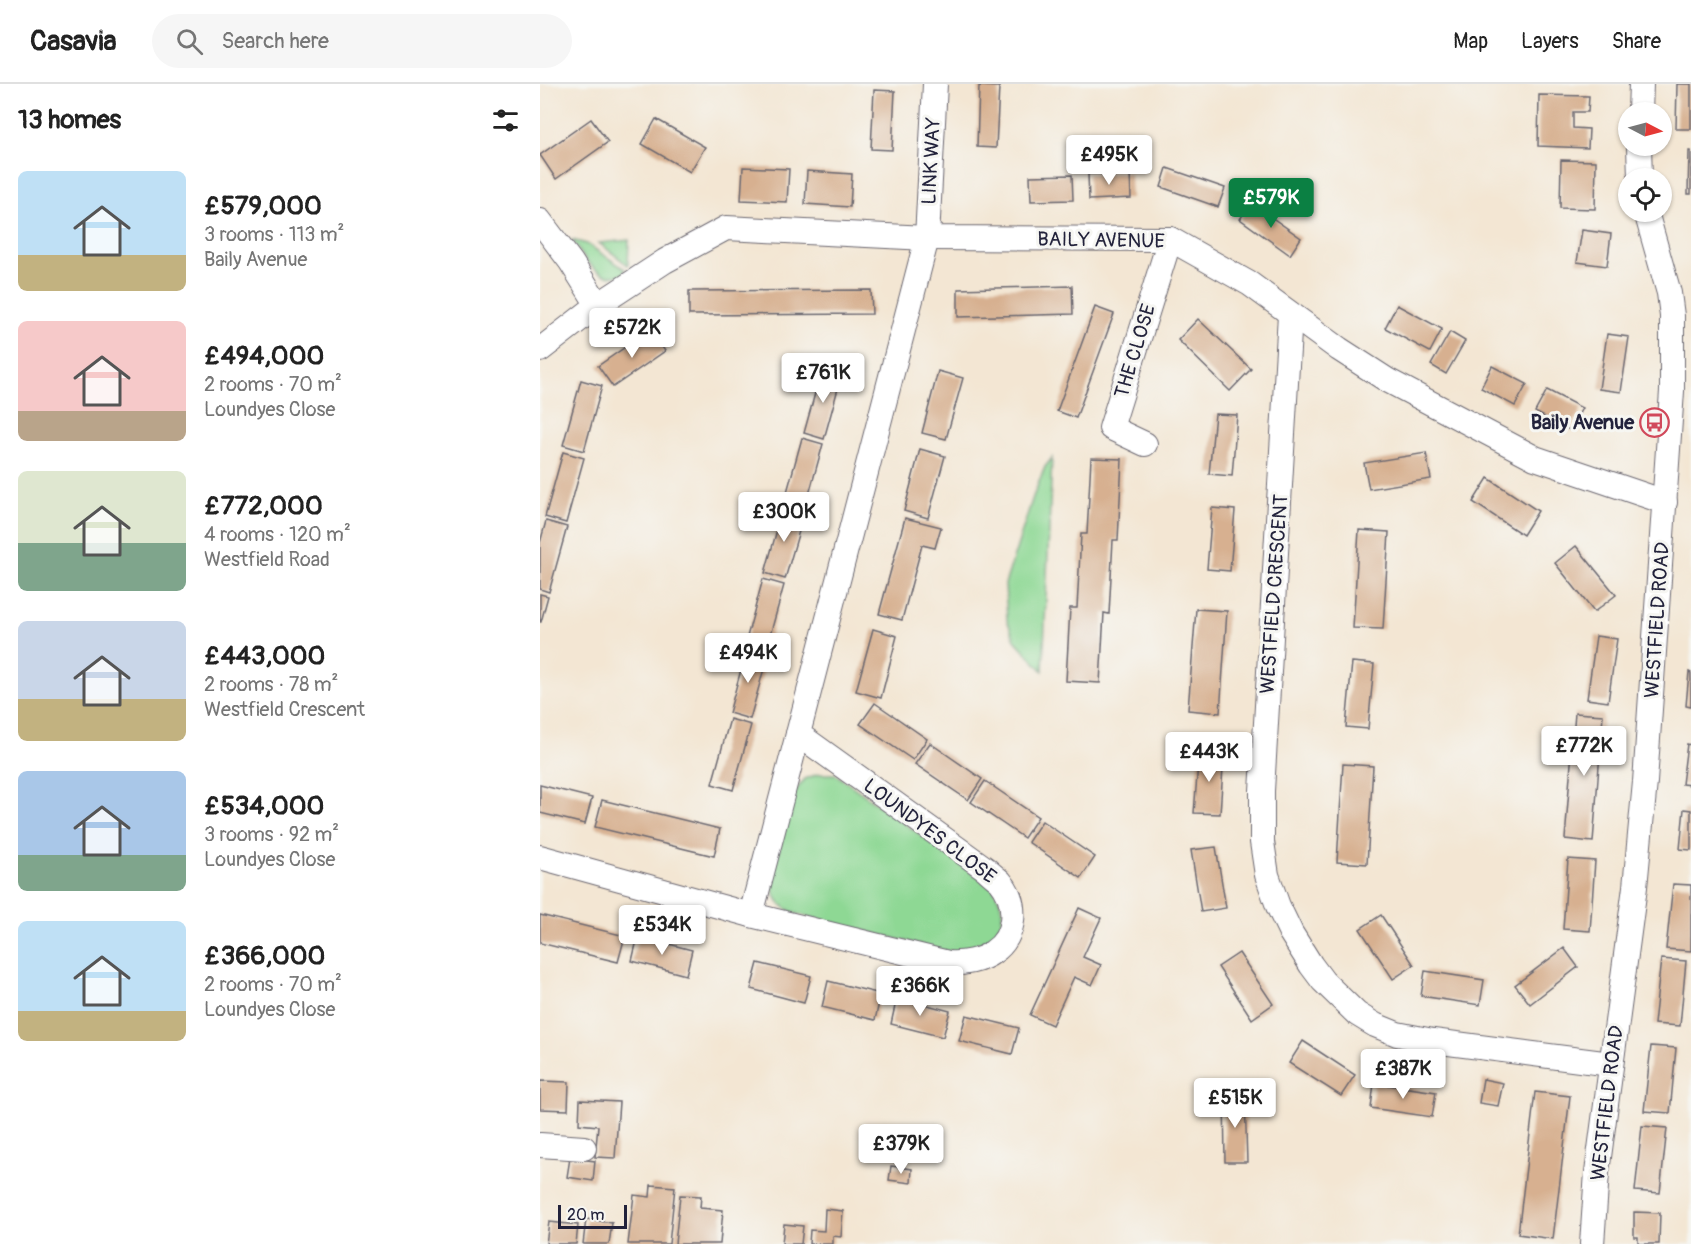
<!DOCTYPE html>
<meta charset="utf-8">
<style>
body{margin:0;font-family:Pangolin,sans-serif;background:#f6f6f6;color:#222;height:100vh;display:flex;flex-direction:column;font-size:22px;white-space:nowrap}
*{box-sizing:border-box;margin:0}
p{font-size:20px;color:#767676}
.icon{flex:none;width:33px;height:33px;fill:none;stroke:currentColor;stroke-width:2;stroke-linecap:round;stroke-linejoin:round}
.map{position:relative;flex:1;overflow:hidden}
.details{display:flex;flex-direction:column;background:#fff;width:540px}
.details>*{flex:none}
.needle{width:39px;rotate:96deg}
.fabs{position:absolute;left:1078px;top:18px;display:grid;gap:12px}
.fabs a{display:grid;place-items:center;width:54px;height:54px;border-radius:50%;background:#fff;box-shadow:0 2px 4px #0004;font-size:30px}
.scale{position:absolute;left:18px;bottom:15px;width:69px;box-sizing:border-box;padding-left:6px;border:3px solid #22223b;border-top:0;font-size:16px;line-height:21px;white-space:nowrap;color:#22223b;-webkit-text-stroke:4px #f6f6f2;paint-order:stroke}
.price{position:absolute;translate:-50% -51px;padding:0 14px;border-radius:6px;background:#fff;color:#222;font-size:20px;line-height:39px;filter:drop-shadow(0 2px 3px #0008)}
.price::after{content:'';position:absolute;left:50%;top:36px;width:18px;height:14px;margin-left:-9px;background:inherit;clip-path:polygon(0 0,100% 0,50% 100%)}
.price.current{background:#0b8043;color:#fff}
ul{padding:0;list-style:none}
li{display:flex;align-items:center;gap:18px;height:150px;padding:0 18px}
li span{display:grid;place-items:center;flex:none;width:168px;height:120px;border-radius:9px;color:#555}
li>.icon{margin-inline-start:auto}
span .icon{width:72px;height:72px;fill:#fffc;stroke-width:1}
li b{font-size:26px}
h2{display:flex;justify-content:space-between;align-items:center;height:72px;padding:0 18px;font-size:26px}
header{display:flex;align-items:center;gap:36px;box-sizing:border-box;height:84px;padding:0 30px;background:#fff;border-bottom:2px solid #e0e0e0}
header strong{font-size:28px}
nav{display:flex;gap:33px;margin-inline-start:auto;font-size:21px}
.search{width:420px;height:54px;background:#f6f6f6;display:flex;align-items:center;gap:15px;box-sizing:border-box;padding:0 21px;border-radius:33px;color:#767676;font-size:22px}
main{display:flex;flex:1;min-height:0}
.map>svg:first-child{display:block}
.green{fill:#8ed894;stroke:#587d68;stroke-width:1.5}
.building{fill:#d7b090}
.lines{fill:none;stroke-linecap:round;stroke-linejoin:round}
.street-casing{stroke:#6b6770;stroke-width:26}
.street{stroke:#fff;stroke-width:24}
.labels{text-anchor:middle;dominant-baseline:central;stroke-width:6;stroke-linejoin:round;paint-order:stroke}
.street-label{font-size:20px;fill:#22223b;stroke:#f6f6f2}
.poi-label{font-size:20px;font-weight:bold;fill:#22223b;stroke:#f6f6f2;text-anchor:end}
</style>
<header>
<strong>Casavia</strong>
<div class="search"><svg class="icon" aria-label="search" viewBox="0 0 24 24"><circle cx="10" cy="10" r="6"/><path d="M15 15l6 6"/></svg>Search here</div>
<nav><a>Map</a><a>Layers</a><a>Share</a></nav>
</header>
<main>
<section class="details">
<h2>13 homes<svg class="icon" aria-label="filters" viewBox="0 0 24 24"><path d="M4 7h16M4 17h16"/><circle cx="9" cy="7" r="2"/><circle cx="15" cy="17" r="2"/></svg></h2>
<ul>
<li><span style="background:linear-gradient(#bfe0f5 70%,#c2b280 0)"><svg class="icon" aria-label="home" viewBox="0 0 24 24"><path d="M3 11l9-7 9 7M6 9v11h12V9"/></svg></span><div><b>£579,000</b><p>3 rooms · 113 m²</p><p>Baily Avenue</p></div></li>
<li><span style="background:linear-gradient(#f6c9c9 75%,#b9a48a 0)"><svg class="icon" aria-label="home" viewBox="0 0 24 24"><path d="M3 11l9-7 9 7M6 9v11h12V9"/></svg></span><div><b>£494,000</b><p>2 rooms · 70 m²</p><p>Loundyes Close</p></div></li>
<li><span style="background:linear-gradient(#dfe7d0 60%,#7fa58c 0)"><svg class="icon" aria-label="home" viewBox="0 0 24 24"><path d="M3 11l9-7 9 7M6 9v11h12V9"/></svg></span><div><b>£772,000</b><p>4 rooms · 120 m²</p><p>Westfield Road</p></div></li>
<li><span style="background:linear-gradient(#c9d6e8 65%,#c2b280 0)"><svg class="icon" aria-label="home" viewBox="0 0 24 24"><path d="M3 11l9-7 9 7M6 9v11h12V9"/></svg></span><div><b>£443,000</b><p>2 rooms · 78 m²</p><p>Westfield Crescent</p></div></li>
<li><span style="background:linear-gradient(#a9c7e8 70%,#7fa58c 0)"><svg class="icon" aria-label="home" viewBox="0 0 24 24"><path d="M3 11l9-7 9 7M6 9v11h12V9"/></svg></span><div><b>£534,000</b><p>3 rooms · 92 m²</p><p>Loundyes Close</p></div></li>
<li><span style="background:linear-gradient(#bfe0f5 75%,#c2b280 0)"><svg class="icon" aria-label="home" viewBox="0 0 24 24"><path d="M3 11l9-7 9 7M6 9v11h12V9"/></svg></span><div><b>£366,000</b><p>2 rooms · 70 m²</p><p>Loundyes Close</p></div></li>
</ul>
</section>
<div class="map">
<svg width="1151" height="1160" viewBox="0 0 1151 1160">
<rect width="100%" height="100%" fill="#f6f6f2"/>
<filter id="ink" filterUnits="userSpaceOnUse"><feTurbulence type="fractalNoise" baseFrequency=".0167" numOctaves="2"/><feDisplacementMap in="SourceGraphic" scale="12" xChannelSelector="R" yChannelSelector="G"/><feConvolveMatrix kernelMatrix="1 2 1 2 8 2 1 2 1" color-interpolation-filters="sRGB"/></filter>
<filter id="wash" filterUnits="userSpaceOnUse"><feTurbulence type="fractalNoise" baseFrequency=".008" numOctaves="4" result="noise"/><feDisplacementMap in="SourceGraphic" scale="24" xChannelSelector="R" yChannelSelector="G"/><feGaussianBlur stdDeviation="1.35" result="paint"/><feColorMatrix in="noise" values="0 0 0 0 0 0 0 0 0 0 0 0 0 0 0 0 0 1.4 0 .05"/><feComposite in="paint" operator="in"/></filter>
<g filter="url(#wash)">
<rect width="100%" height="100%" fill="#f3e6d3"/>
<g class="green">
<path d="M32,156L47,160L85,185L83,190C59,200 42,172 32,156Z"/>
<polygon points="89,156 88,181 59,159"/>
<polygon points="512,374 503,587 475,556 467,536 465,500 493,413 505,383"/>
<path d="M278,690H295L453,803C456,810 461,818 462,826C465,860 436,866 409,868L257,830C239,823 232,813 232,794L252,711L265,695Z"/>
</g>
<g id="blocks">
<g class="building">
<polygon points="1137,0 1151,0 1151,45 1136,45"/>
<polygon points="439,2 459,3 456,64 437,63"/>
<polygon points="334,6 355,7 352,66 331,65"/>
<polygon points="999,11 1049,12 1048,28 1033,28 1033,44 1049,45 1048,64 998,62"/>
<polygon points="51,35 68,58 16,95 0,71"/>
<polygon points="116,35 165,63 150,88 102,60"/>
<polygon points="1149,67 1151,67 1151,110 1148,110"/>
<polygon points="1021,76 1056,77 1055,125 1020,124"/>
<polygon points="203,83 249,85 247,118 201,116"/>
<polygon points="627,84 685,104 678,123 621,103"/>
<polygon points="267,87 312,90 310,123 265,120"/>
<polygon points="590,89 591,114 549,116 548,90"/>
<polygon points="532,91 533,116 491,117 490,92"/>
<polygon points="711,119 761,154 750,171 700,135"/>
<polygon points="1042,146 1071,150 1067,182 1037,178"/>
<polygon points="532,202 533,230 418,233 418,205"/>
<polygon points="331,206 332,230 149,231 149,207"/>
<polygon points="857,221 902,245 890,268 845,244"/>
<polygon points="555,223 574,230 536,334 517,327"/>
<polygon points="658,235 711,285 690,307 638,256"/>
<polygon points="110,246 125,267 73,303 58,282"/>
<polygon points="910,248 925,257 906,290 891,281"/>
<polygon points="1067,250 1089,253 1081,308 1059,305"/>
<polygon points="952,282 987,300 975,322 941,304"/>
<polygon points="282,284 302,290 284,355 264,349"/>
<polygon points="398,287 423,294 406,355 382,349"/>
<polygon points="41,296 62,302 44,367 23,361"/>
<polygon points="1007,306 1042,324 1030,346 995,328"/>
<polygon points="675,330 697,331 692,392 669,390"/>
<polygon points="262,354 283,360 265,425 244,419"/>
<polygon points="380,365 405,372 388,434 364,427"/>
<polygon points="23,368 44,374 26,439 5,433"/>
<polygon points="886,369 891,395 829,405 824,379"/>
<polygon points="551,374 582,375 578,456 573,456 569,530 564,529 560,599 526,597 530,524 537,524 541,450 547,450"/>
<polygon points="948,394 998,427 983,451 933,418"/>
<polygon points="243,424 264,430 245,495 225,489"/>
<polygon points="672,424 695,426 690,487 667,485"/>
<polygon points="365,434 401,443 395,464 382,461 362,536 339,530"/>
<polygon points="6,437 27,443 9,508 0,505 0,459"/>
<polygon points="819,446 849,448 843,545 813,544"/>
<polygon points="1036,462 1076,511 1054,528 1015,479"/>
<polygon points="223,495 244,501 226,566 205,560"/>
<polygon points="0,510 8,512 1,538 0,538"/>
<polygon points="656,525 687,527 680,629 648,626"/>
<polygon points="333,545 357,552 341,614 316,607"/>
<polygon points="1056,552 1077,555 1068,618 1047,615"/>
<polygon points="207,564 228,570 210,635 189,629"/>
<polygon points="812,578 834,580 828,645 806,643"/>
<polygon points="1149,588 1151,589 1151,623 1146,622"/>
<polygon points="335,619 387,655 373,676 320,640"/>
<polygon points="1035,629 1063,631 1053,758 1025,755"/>
<polygon points="190,635 211,641 193,706 172,700"/>
<polygon points="390,659 442,695 428,716 375,680"/>
<polygon points="1147,660 1151,661 1151,701 1142,700"/>
<polygon points="659,667 684,668 680,730 654,729"/>
<polygon points="803,680 833,682 827,780 797,778"/>
<polygon points="445,697 498,733 484,754 431,718"/>
<polygon points="0,701 52,714 45,740 0,729"/>
<polygon points="62,716 180,745 174,772 55,743"/>
<polygon points="1144,725 1151,726 1151,766 1140,765"/>
<polygon points="502,737 555,773 541,794 488,758"/>
<polygon points="676,763 686,824 661,828 651,766"/>
<polygon points="1028,775 1055,777 1050,847 1023,845"/>
<polygon points="1133,800 1151,801 1151,867 1126,865"/>
<polygon points="539,824 561,834 543,873 561,881 552,901 534,893 512,941 490,931"/>
<polygon points="0,831 85,852 78,878 0,859"/>
<polygon points="841,831 874,881 853,895 820,845"/>
<polygon points="98,852 152,866 146,891 92,877"/>
<polygon points="1024,864 1038,883 990,920 975,901"/>
<polygon points="699,869 733,920 712,935 678,883"/>
<polygon points="1121,875 1146,877 1140,942 1114,940"/>
<polygon points="218,879 271,892 264,919 211,905"/>
<polygon points="885,887 944,896 940,921 881,912"/>
<polygon points="288,897 341,910 335,936 282,923"/>
<polygon points="357,913 410,927 403,953 351,940"/>
<polygon points="426,931 479,944 472,970 419,957"/>
<polygon points="763,957 815,991 801,1012 749,979"/>
<polygon points="1111,962 1136,964 1130,1029 1104,1027"/>
<polygon points="943,995 963,999 958,1022 939,1019"/>
<polygon points="0,997 29,998 28,1026 0,1025"/>
<polygon points="834,999 896,1008 892,1033 831,1024"/>
<polygon points="995,1008 1030,1012 1013,1155 978,1150"/>
<polygon points="684,1012 705,1012 707,1078 685,1078"/>
<polygon points="40,1016 79,1018 75,1074 55,1073 58,1042 39,1040"/>
<polygon points="1102,1042 1127,1044 1120,1109 1095,1107"/>
<polygon points="30,1074 55,1077 53,1097 27,1093"/>
<polygon points="351,1082 372,1085 371,1099 349,1096"/>
<polygon points="111,1101 135,1103 129,1160 88,1160 94,1111 110,1113"/>
<polygon points="140,1111 161,1112 160,1124 183,1126 180,1160 135,1160"/>
<polygon points="285,1125 303,1127 301,1153 293,1152 293,1160 269,1160 270,1146 284,1147"/>
<polygon points="1094,1128 1120,1129 1119,1160 1098,1160 1098,1153 1094,1153"/>
<polygon points="46,1135 72,1139 69,1160 43,1160"/>
<polygon points="9,1138 38,1141 36,1160 6,1160"/>
<polygon points="244,1140 263,1142 261,1160 242,1160"/>
</g>
</g>
</g>
<g filter="url(#ink)">
<use href="#blocks" fill-opacity="0" stroke="#6b6770" stroke-width="1.5"/>
<g class="lines">
<defs>
<g id="street">
<polyline points="1100,28 1101,0"/>
<polyline points="1099,62 1100,94"/>
<polyline points="0,137 31,178 58,221"/>
<polyline points="750,231 722,707 722,758 727,791 738,822 751,849 771,881 783,897 817,930 835,941 857,950 893,957 1071,980"/>
<polyline points="0,266 58,221 125,177 186,144 387,154 630,155 710,200 799,265 847,296 995,374 1125,418"/>
<polyline points="605,360 571,344 630,155"/>
<path d="M0,773L211,831L408,879C423,880 441,877 453,868C477,852 478,818 460,797C455,793 450,789 446,785L258,650L387,154L395,0"/>
<polyline points="211,831 258,650"/>
<polyline points="0,1061 44,1064"/>
<polyline points="1052,1160 1057,1088 1095,803 1105,698 1132,307 1132,232 1129,209 1106,128"/>
</g>
</defs>
<use href="#street" class="street-casing"/>
<use href="#street" class="street"/>
</g>
</g>
<defs>
<symbol id="bus-ring" viewBox="-11 -11 22 22"><circle r="9.5" fill="#f6f6f2" stroke="#d1495b" stroke-width="1.5"/><path d="M-5-6H5V4H4V6H2V4H-2V6H-4V4H-5ZM-3.5-4V0h7V-4ZM-3.5 1.2v1.5H-2V1.2ZM2 1.2v1.5H3.5V1.2Z" fill="#d1495b"/></symbol>
</defs>
<g fill-rule="evenodd">
<use href="#bus-ring" x="1098" y="322" width="33" height="33"/>
</g>
<g class="labels">
<g class="street-label">
<text transform="translate(391 77) rotate(-87)">LINK WAY</text>
<text transform="translate(561 156) rotate(1)">BAILY AVENUE</text>
<text transform="translate(595 267) rotate(-73)">THE CLOSE</text>
<text transform="translate(734 510) rotate(-86)">WESTFIELD CRESCENT</text>
<text transform="translate(1117 536) rotate(-86)">WESTFIELD ROAD</text>
<text transform="translate(390 747) rotate(37)">LOUNDYES CLOSE</text>
<text transform="translate(1067 1019) rotate(-83)">WESTFIELD ROAD</text>
</g>
<g class="poi-label">
<text x="1094" y="338">Baily Avenue</text>
</g>
</g>
</svg>
<div class="fabs">
<a><svg class="needle" viewBox="-14 -14 28 28"><path d="M0-13l5 13h-10z" fill="#e53935"/><path d="M0 13l5-13h-10z" fill="#767676"/></svg></a>
<a><svg class="icon" aria-label="locate" viewBox="0 0 24 24"><circle cx="12" cy="12" r="6"/><path d="M12 2v4M12 18v4M2 12h4M18 12h4"/></svg></a>
</div>
<div class="scale">20 m</div>
<b class="price" style="left:569px;top:102px">£495K</b>
<b class="price current" style="left:731px;top:145px">£579K</b>
<b class="price" style="left:92px;top:275px">£572K</b>
<b class="price" style="left:283px;top:320px">£761K</b>
<b class="price" style="left:244px;top:459px">£300K</b>
<b class="price" style="left:208px;top:600px">£494K</b>
<b class="price" style="left:1044px;top:693px">£772K</b>
<b class="price" style="left:669px;top:699px">£443K</b>
<b class="price" style="left:122px;top:872px">£534K</b>
<b class="price" style="left:380px;top:933px">£366K</b>
<b class="price" style="left:863px;top:1016px">£387K</b>
<b class="price" style="left:695px;top:1045px">£515K</b>
<b class="price" style="left:361px;top:1091px">£379K</b>
</div>
</main>
